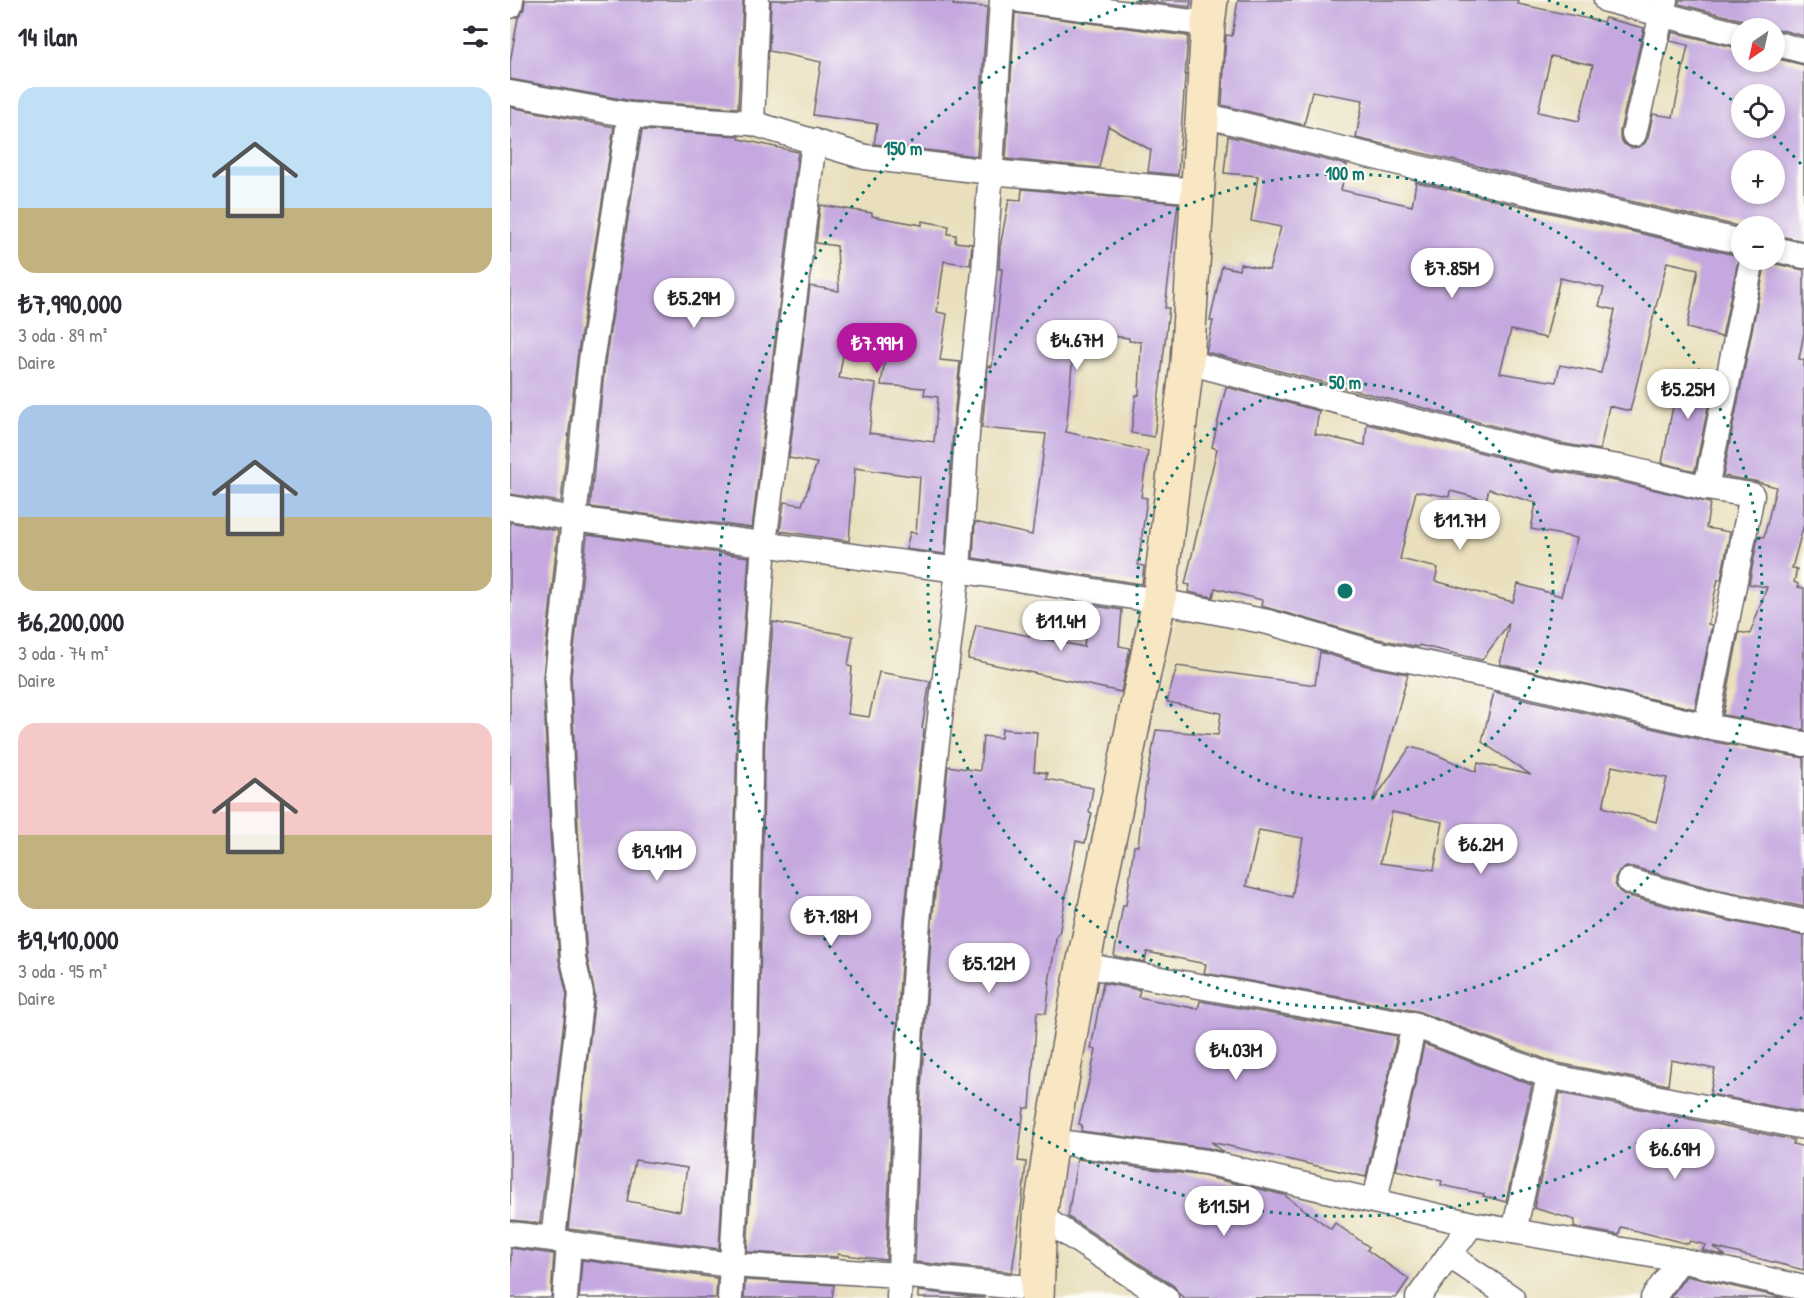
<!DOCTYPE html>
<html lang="tr">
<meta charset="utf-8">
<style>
body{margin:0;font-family:"Patrick Hand",sans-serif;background:#f2f2f3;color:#2b2b33;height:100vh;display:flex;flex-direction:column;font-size:22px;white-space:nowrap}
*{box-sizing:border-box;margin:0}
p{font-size:20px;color:#7c7c81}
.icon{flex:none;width:33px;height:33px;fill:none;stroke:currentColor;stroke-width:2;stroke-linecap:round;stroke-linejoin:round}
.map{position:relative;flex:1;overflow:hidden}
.sheet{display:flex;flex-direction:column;background:#fff;width:510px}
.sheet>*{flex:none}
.needle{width:39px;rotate:214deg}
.buttons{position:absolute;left:1221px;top:18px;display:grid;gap:12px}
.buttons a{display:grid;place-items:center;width:54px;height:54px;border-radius:50%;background:#fff;box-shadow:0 3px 9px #0003;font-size:30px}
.price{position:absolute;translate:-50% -51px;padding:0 14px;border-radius:21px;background:#fff;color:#222;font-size:20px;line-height:39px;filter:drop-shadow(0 2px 3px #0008)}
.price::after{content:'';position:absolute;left:50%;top:36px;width:18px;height:14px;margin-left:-9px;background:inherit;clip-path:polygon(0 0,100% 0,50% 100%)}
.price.active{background:#b5179e;color:#fff}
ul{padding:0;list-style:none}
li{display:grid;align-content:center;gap:12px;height:318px;padding:0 18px}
li span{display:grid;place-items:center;height:186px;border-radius:18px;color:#555}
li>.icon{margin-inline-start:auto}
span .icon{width:108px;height:108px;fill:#fffc;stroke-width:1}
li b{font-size:26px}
h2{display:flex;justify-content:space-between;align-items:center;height:72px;padding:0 18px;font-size:26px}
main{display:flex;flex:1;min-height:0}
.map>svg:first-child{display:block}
.building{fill:#c4a8df;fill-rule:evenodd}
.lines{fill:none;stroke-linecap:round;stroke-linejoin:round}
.street-casing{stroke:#686468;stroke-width:27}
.secondary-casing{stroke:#686468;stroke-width:36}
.street{stroke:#fff;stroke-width:24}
.secondary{stroke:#f9e7c3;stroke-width:33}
.ring{fill:none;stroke:#0f766e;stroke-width:3;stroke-dasharray:3 6}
.centre{fill:#0f766e;stroke:#fdfcf7;stroke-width:3}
.ring-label{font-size:18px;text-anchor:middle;font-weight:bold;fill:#0f766e;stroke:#fdfcf7;stroke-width:4.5;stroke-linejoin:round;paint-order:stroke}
</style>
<main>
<section class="sheet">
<h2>14 ilan<svg class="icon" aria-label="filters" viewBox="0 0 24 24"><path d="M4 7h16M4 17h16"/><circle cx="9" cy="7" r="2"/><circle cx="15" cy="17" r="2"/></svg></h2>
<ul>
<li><span style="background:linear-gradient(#bfe0f5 65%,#c2b280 0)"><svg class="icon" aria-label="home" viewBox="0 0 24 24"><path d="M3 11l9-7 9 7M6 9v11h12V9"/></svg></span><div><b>₺7,990,000</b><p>3 oda · 89 m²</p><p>Daire</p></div></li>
<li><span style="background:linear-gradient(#a9c7e8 60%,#c2b280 0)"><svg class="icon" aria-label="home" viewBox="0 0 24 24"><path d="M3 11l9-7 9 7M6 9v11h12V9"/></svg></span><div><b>₺6,200,000</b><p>3 oda · 74 m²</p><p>Daire</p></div></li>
<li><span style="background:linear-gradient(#f6c9c9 60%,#c2b280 0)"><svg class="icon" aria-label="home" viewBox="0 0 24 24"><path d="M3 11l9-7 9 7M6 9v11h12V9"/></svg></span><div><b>₺9,410,000</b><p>3 oda · 95 m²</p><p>Daire</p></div></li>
</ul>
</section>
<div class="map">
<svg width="1294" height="1298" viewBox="0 0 1294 1298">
<rect width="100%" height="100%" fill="#fdfcf7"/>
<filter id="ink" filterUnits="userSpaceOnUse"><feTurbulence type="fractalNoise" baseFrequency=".0167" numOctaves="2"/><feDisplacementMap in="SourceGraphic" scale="12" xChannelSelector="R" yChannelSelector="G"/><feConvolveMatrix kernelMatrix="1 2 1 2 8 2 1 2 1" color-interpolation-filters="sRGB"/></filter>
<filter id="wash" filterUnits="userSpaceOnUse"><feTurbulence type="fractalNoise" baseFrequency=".008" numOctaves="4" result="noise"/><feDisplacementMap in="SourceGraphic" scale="24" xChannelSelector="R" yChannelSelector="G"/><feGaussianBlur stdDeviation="1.35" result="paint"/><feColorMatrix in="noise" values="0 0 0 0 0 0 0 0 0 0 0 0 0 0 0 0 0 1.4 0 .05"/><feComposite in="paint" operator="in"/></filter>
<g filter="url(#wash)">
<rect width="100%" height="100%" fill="#e9dfbc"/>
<g id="blocks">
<g class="building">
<polygon points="15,0 233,0 228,108 122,101 0,79 0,62 8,18 14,9"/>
<polygon points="261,0 426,0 444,2 443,5 477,7 467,156 364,144 367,124 303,115 311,62 259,51"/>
<polygon points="623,0 681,0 680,7"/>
<path d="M728,0H1009L1008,4L1093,22L1095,18L1134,28L1110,131V138L1114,144L1121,148L1129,147L1135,143L1138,137L1143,114L1163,117L1178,45L1160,41L1162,32L1232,49V62H1264V58L1294,65V241L1264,235V226L1232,227L846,138L853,100L802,91L794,125L712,105L716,35L722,36ZM1041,56L1083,65L1069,121L1028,112ZM1232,94H1264V128H1232ZM1232,160H1264V194H1232Z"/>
<polygon points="1169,0 1294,0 1294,36 1264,28 1244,28 1242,24 1236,21 1169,4"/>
<polygon points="505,13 678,36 668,175 638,172 641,150 598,126 589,168 496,159"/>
<polygon points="0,107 104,127 67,359 51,502 0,494"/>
<polygon points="132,130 229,136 229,139 288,152 242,528 80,507 95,363"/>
<path d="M718,136L837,165L831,190L902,206L906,182L1229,256L1212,337L1177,328L1188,269L1157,262L1120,411L1099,406L1090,450L1050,443L696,352L703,321H700L712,266L729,270L730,264L759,270L771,227L741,221L748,176L714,173ZM1050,278L1094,288L1089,306L1105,310L1091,373L1050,365L1046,382L990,373L1001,330L1036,338Z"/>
<polygon points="512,189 668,203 655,308 659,308 644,437 621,433 626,395 629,395 631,342 619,341 619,338 565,332 556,432 638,451 631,497 637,498 628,565 634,566 632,584 463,558 465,522 522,535 536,434 472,428 478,366 482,367 490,291 492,269 489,269 490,247 499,199 511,200"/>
<path d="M310,205L362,213V216L412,225V221L439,226L438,234L446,235L445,242L462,244L460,265L434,261L427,312L437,314L430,360L450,362L444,418L435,554L396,549L400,532L406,533L410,477L345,468L339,541L270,531L274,502L292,505L307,463L279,458L300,286L329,291L327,246L306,243ZM337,332L378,339L371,385L415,388L414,395L428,397L424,442L359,433L366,384L329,378Z"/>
<polygon points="1256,260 1261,263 1294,270 1294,333 1289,359 1294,360 1294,524 1282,568 1287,569 1284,582 1288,584 1288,587 1294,588 1294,730 1213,715 1229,632 1240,634 1257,587 1239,584 1248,536 1254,537 1266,487 1244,481 1213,476"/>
<polygon points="1170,370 1204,378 1185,471 1152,463"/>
<path d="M716,387L809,411L805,434L855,445L857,424L1044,471L1112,482L1200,503L1196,528L1220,532L1211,580L1208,579L1198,624L1202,625L1185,709L990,664L999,623L972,660L909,645L908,647L868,639L751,606L752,600L705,588L703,597L678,592L680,585L675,584L707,449L702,447ZM979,489L1026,503L1021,529L1067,538L1051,596L1008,584L1003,602L925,581L928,568L890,559L906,491L939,497L940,491L976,500Z"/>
<polygon points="0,522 48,531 33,677 40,831 49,960 57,995 30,1223 0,1220"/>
<path d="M77,535L239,557L227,721L221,1041L209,1249L58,1229L85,995L77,957L68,829L61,676ZM125,1160L177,1168L170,1211L117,1201Z"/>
<polygon points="578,605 612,610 609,646 620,648 611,692 458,659 466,625 574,647"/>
<polygon points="263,622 343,636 338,666 342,667 338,714 359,717 369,672 420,681 412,728 414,729 394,920 383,1087 376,1260 328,1254 328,1257 237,1252 249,1043 255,723"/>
<path d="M810,652L861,667L898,674L863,802L900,747L920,752L966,772L968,763L1021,775L972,742L984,692L1193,740L1294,758V907L1196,887L1123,867H1116L1109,871L1105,878V884L1109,891L1115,895L1190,915L1294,936V1104L1292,1112L1200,1094L1205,1069L1161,1060L1158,1085L1043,1062L907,1011L694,973L696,964L637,952L635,962L604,956L613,905H616L624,846H628L635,790L646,730L708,735L711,713L657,702L667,666L805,685ZM1102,766L1157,778L1146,822L1093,807ZM882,812L933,822L924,870L870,863ZM749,830L793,838L782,897L736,886Z"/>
<polygon points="492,729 527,732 524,771 537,773 536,779 583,788 579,812 582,813 575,843 566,841 549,934 547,934 539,983 540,983 536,1013 527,1012 520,1108 514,1108 508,1161 516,1162 512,1202 502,1272 405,1262 411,1089 422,922 438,766 470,771 473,736 491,738"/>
<polygon points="593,983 630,990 628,997 688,1009 690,1001 887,1036 856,1177 701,1142 714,1152 698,1148 571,1131 572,1125 569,1124 586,1050 581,1049"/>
<polygon points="914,1044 1022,1085 996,1202 973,1196 974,1194 931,1185 932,1181 886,1170"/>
<polygon points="1050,1093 1284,1140 1283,1144 1294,1147 1294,1270 1203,1247 1216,1256 1192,1250 1196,1245 1180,1241 1178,1244 1111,1227 1109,1235 1064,1227 1065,1220 1024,1208"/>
<polygon points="567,1159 693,1176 774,1195 821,1229 825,1223 859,1247 857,1250 899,1279 886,1298 675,1298 669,1294 664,1286 558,1217"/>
<polygon points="1,1248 44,1254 41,1298 0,1298"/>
<polygon points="72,1260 207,1278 206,1298 69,1298"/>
<polygon points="1176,1276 1274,1298 1160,1298"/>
<polygon points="235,1280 324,1285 322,1298 234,1298"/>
<polygon points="408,1291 475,1298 408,1298"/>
</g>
</g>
</g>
<g filter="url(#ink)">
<use href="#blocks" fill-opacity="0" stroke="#686468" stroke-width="1.5"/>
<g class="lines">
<defs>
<g id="street">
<polyline points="510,0 698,24"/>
<polyline points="1096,0 1232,35"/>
<polyline points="0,6 1,0"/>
<polyline points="1264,43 1294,51"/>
<polyline points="0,93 120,115 242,123 355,157 481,172 688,191"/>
<polyline points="693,115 910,168 1232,242"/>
<polyline points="242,123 247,0"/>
<polyline points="1124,134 1155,0"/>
<polyline points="1264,249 1294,256"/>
<polyline points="677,362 841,405 1047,457 1115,468 1196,488 1242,495 1196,726"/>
<polyline points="1196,488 1242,260"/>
<polyline points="0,508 64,519 448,570 649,601 758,622 865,653 1002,681 1196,726 1294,744"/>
<polyline points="1119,881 1193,901 1294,922"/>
<polyline points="573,965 904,1025 1039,1076 1294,1127"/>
<polyline points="541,1141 696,1162 962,1224 1170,1260 1294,1288"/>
<polyline points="865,1200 904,1025"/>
<polyline points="530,1216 656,1298"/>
<polyline points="962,1224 939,1255 1002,1298"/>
<polyline points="1004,1231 1039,1076"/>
<polyline points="0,1234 43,1239 59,1244 221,1265 390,1275 527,1289"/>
<polyline points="43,1239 71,994 63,959 54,830 47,676 81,361 120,115"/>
<polyline points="55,1298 59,1244"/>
<polyline points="220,1298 235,1042 241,722 254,544 304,141"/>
<polyline points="389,1298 397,1088 408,921 424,767 448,570 458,419 474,272 492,0"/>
<polyline points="908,1298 939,1255"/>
<polyline points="1143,1298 1170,1260"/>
</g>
<polyline id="secondary" points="527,1298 530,1216 541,1141 573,965 649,601 677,362 698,24 701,0"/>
</defs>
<use href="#street" class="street-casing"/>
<use href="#secondary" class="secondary-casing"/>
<use href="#street" class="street"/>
<use href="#secondary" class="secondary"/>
</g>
</g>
<g class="ring">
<circle cx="835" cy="591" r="208"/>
<circle cx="835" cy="591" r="417"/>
<path d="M1292 1017A625 625 0 1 1 632 0M1038 0A625 625 0 0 1 1228 105M1257 130A625 625 0 0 1 1292 165"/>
</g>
<circle cx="835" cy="591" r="9" class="centre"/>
<g class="ring-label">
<text x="393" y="155">150 m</text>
<text x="835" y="180">100 m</text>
<text x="835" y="389">50 m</text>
</g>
</svg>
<div class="buttons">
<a><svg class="needle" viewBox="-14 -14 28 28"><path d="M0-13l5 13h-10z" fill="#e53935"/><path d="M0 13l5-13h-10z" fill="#7c7c81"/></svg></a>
<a><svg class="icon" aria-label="locate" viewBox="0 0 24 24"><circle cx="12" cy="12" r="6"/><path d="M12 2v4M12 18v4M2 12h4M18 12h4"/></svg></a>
<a>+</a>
<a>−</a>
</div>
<b class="price" style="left:942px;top:299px">₺7.85M</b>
<b class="price" style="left:184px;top:329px">₺5.29M</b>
<b class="price" style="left:567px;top:371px">₺4.67M</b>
<b class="price active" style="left:367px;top:374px">₺7.99M</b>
<b class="price" style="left:1178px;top:420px">₺5.25M</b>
<b class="price" style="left:950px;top:551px">₺11.7M</b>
<b class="price" style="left:551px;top:652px">₺11.4M</b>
<b class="price" style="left:971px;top:875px">₺6.2M</b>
<b class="price" style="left:147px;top:882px">₺9.41M</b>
<b class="price" style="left:321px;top:947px">₺7.18M</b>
<b class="price" style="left:479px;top:994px">₺5.12M</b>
<b class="price" style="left:726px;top:1081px">₺4.03M</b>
<b class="price" style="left:1165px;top:1180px">₺6.69M</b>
<b class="price" style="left:714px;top:1237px">₺11.5M</b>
</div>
</main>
